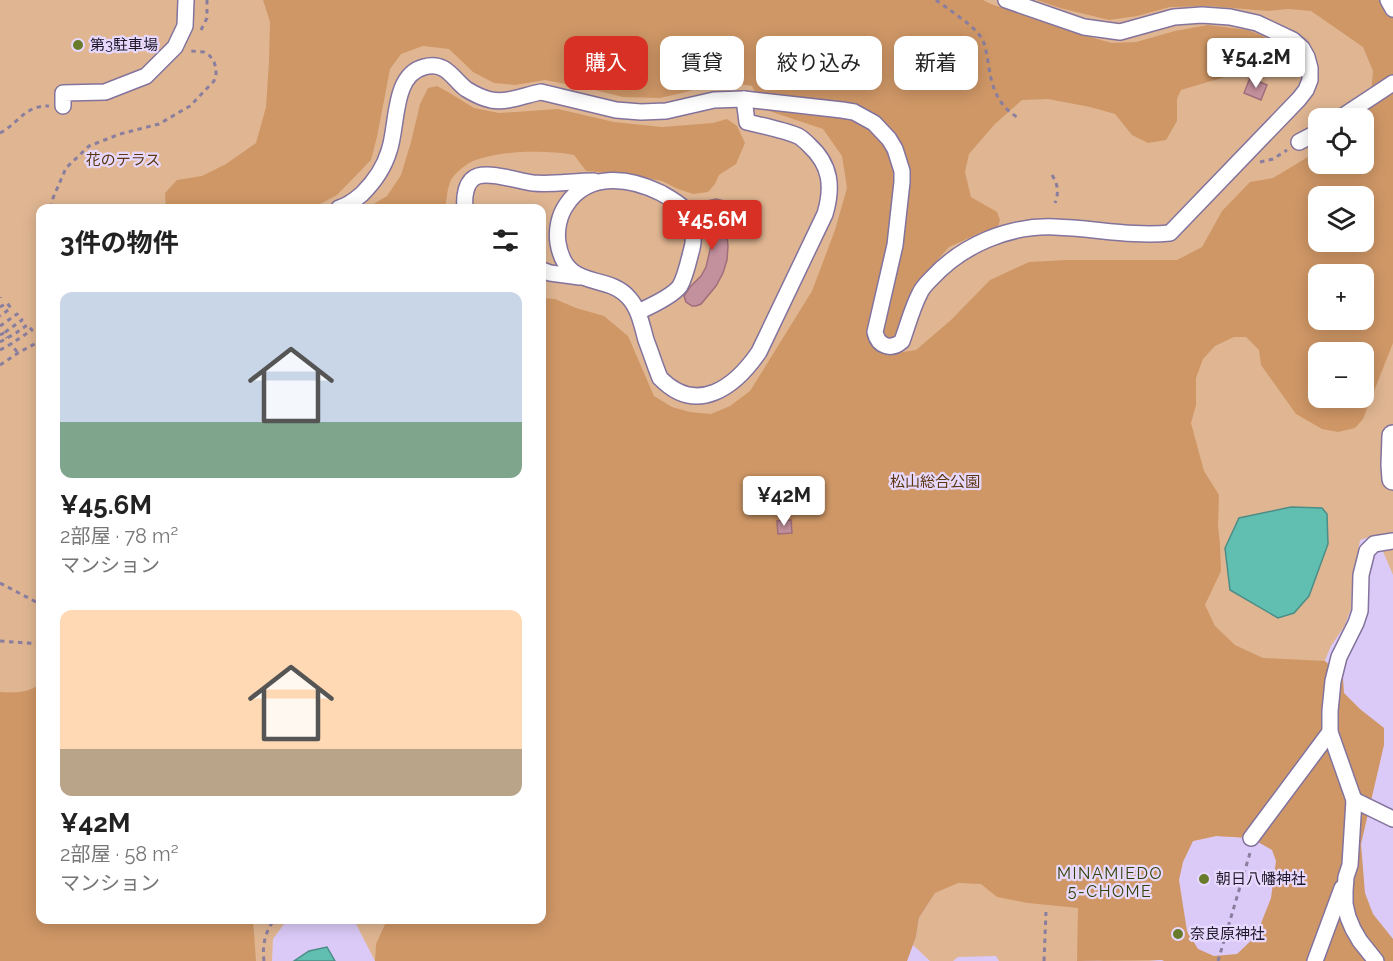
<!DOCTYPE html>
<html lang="ja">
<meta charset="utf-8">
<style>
body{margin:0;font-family:Raleway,"Noto Sans JP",sans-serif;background:#f2f2f2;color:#222;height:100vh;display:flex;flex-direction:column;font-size:22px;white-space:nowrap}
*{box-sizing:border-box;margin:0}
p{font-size:20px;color:#767676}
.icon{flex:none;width:33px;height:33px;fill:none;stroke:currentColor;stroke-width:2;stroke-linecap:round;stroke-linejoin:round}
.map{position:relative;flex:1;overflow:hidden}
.panel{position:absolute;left:36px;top:204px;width:510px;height:720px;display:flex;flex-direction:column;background:#fff;border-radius:12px;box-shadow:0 3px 15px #0003}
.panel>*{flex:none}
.banner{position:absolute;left:564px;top:36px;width:570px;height:54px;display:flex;gap:12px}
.buttons{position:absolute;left:1308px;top:108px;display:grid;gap:12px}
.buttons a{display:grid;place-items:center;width:66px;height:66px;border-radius:12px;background:#fff;box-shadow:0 3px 15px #0003;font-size:30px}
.price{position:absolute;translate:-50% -51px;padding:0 14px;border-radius:6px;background:#fff;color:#222;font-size:20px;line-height:39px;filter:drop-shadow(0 2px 3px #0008)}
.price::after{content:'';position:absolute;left:50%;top:36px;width:18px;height:14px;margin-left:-9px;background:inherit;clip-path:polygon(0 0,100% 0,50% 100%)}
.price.active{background:#d93025;color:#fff}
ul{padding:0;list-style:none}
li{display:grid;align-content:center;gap:12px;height:318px;padding:0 24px}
li span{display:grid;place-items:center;height:186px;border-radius:12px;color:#555}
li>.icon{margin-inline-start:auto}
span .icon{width:108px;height:108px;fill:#fffc;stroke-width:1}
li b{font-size:26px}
h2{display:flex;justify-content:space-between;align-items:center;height:72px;padding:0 24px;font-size:26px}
.pill{padding:0 21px;border-radius:12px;background:#fff;box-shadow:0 3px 15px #0003;font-size:21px;line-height:54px}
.pill.active{background:#d93025;color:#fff}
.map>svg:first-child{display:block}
.green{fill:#e0b692;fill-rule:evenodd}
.forest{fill:#cf9766;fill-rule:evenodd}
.water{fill:#60bfb0;stroke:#4c8d87;stroke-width:1.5}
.building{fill:#c3909d;stroke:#9f6e7b;stroke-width:1.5}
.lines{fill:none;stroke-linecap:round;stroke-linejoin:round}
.street-casing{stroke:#83739d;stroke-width:18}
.secondary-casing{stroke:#83739d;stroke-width:24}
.path{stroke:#8a7e9f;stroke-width:3;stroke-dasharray:4.5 4.5;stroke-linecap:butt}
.street{stroke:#fff;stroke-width:15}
.secondary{stroke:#fff;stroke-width:21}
.poi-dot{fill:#677b2b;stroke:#e7d9fe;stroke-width:2}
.labels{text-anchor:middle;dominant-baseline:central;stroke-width:4.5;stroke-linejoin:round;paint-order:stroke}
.poi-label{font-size:15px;fill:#1e1828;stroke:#e7d9fe;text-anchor:start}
.park-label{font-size:15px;fill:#5b360f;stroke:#e7d9fe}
.neighbourhood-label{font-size:16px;letter-spacing:1.5px;fill:#344107;stroke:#e7d9fe}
</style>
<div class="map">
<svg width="1393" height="961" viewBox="0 0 1393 961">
<rect width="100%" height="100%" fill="#dbcaf8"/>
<path class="green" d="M0,0H1393V575L1376,535L1360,540L1352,585L1351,609L1344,627L1331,646L1251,838L1216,836L1193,841L1157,853L1176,958L1149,961H1103L1077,956V961H999L996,956L958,957L953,961H930L913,945L916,937L919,918L935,893L375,961L354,920H542V208H40V920H287L273,939L272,961H0ZM1318,118H1364V164H1318ZM1318,196H1364V242H1318ZM1318,274H1364V320H1318ZM1318,352H1364V398H1318Z"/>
<g class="forest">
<path d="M263,0H983L991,4L1075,33L1112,43L1136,42L1175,31L1208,25L1248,30L1265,37L1269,48L1262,66L1181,90L1177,99V121L1166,140L1148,143L1132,135L1115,114L1090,107L1048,99L1022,100L995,124L969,154L965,172L971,197L997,212L1000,220L998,227L982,232L949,247L914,286L894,338L903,352L916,350L951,320L990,280L1029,262L1066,260H1177L1202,247L1222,211L1250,182L1273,178L1318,151V164H1364V120L1369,116L1373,71L1363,47L1311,11L1288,9L1268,11L1208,6L1170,7L1137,16L1109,20L1060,8L1037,0H1393V343L1363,419L1355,428L1338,432L1322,429L1296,414L1261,365L1259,350L1246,337H1234L1215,346L1203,359L1196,378V405L1191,423L1204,471L1219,495L1218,526L1220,544L1221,571L1205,605L1215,626L1235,645L1263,658L1325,661L1338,672L1343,678L1344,693L1360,709L1384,728V745L1361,844L1365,893L1373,914L1393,939V961H1164L1162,960L1077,961L1078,908L1028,903L997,897L981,884L958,883L935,893L919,918L916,937L907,961H375L376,944L387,920H542V298L555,299L576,308L604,316L628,336L654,396L672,407L690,412L711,414L730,406L750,391L812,291L835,230L847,188L842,156L823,129L763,109L752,86L728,82L660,98L623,97L587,88L545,80L515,85L494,83L473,72L449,49L423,46L401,54L390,69L377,137L371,160L337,195L320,204L288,208H166L165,193L177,180L202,176L226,164L256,143L266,107L269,61L270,22ZM1318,196H1364V242H1318ZM1318,274H1364V320H1318ZM1318,352H1364V398H1318ZM1216,836L1251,838L1272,850L1276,861L1271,898L1256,936L1237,954L1214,956L1198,949L1187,931L1179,880L1183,862L1193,841Z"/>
<path d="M437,86L448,92L474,108L499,113L558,109L614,122L662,127L713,123L727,119L737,126L745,143L736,164L719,175L715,184L708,192L693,194L678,189L662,181L626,174L586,171L574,155C546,150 497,150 471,162C465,165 457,172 453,177C447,184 447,200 445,208H367L387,196L401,175L411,142L420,104L428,88Z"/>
<path d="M40,684V920H253L256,961H0V692C15,693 28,693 40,684Z"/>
</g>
<g class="water">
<polygon points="1291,507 1322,508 1327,514 1328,544 1309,596 1294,613 1278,618 1230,590 1225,548 1239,518"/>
<polygon points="327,947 335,961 294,961 309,951"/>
</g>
<g class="building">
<polygon points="1250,78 1267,85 1261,100 1244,93"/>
<polygon points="716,199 724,201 729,205 731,211 731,217 726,227 728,246 727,260 723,273 716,286 701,304 696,306 692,306 686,302 684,296 690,287 701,276 706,267 711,246 709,235 707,227 701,220 701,211 703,205 707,201"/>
<polygon points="791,520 792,533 778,534 777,521"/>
</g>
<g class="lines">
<defs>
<g id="street">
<polyline points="1388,0 1393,9"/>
<polyline points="63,106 63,93 105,92 146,76 175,47 185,26 186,0"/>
<polyline points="1340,118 1393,83"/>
<polyline points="1299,142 1318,132"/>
<path d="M339,208C347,206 355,200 362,194C374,182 384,168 389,151C398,126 392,75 424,67C446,61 452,78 466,89C474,94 482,98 491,100C509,103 524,95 541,92L616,110L641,112L666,111L714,100L744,99L842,110L854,112L874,123L889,139L895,149L902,171V182L895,245L875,332C878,346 891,351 902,341C908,325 912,308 920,293C922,288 927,283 931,279C962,245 1009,225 1055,227C1093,228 1132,237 1170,233L1299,99L1306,90L1310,80V68L1307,57L1302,48L1293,40L1257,23L1230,17L1202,15L1174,17L1120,32L1084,27L1006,0"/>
<path d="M465,208C464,198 465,180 478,176C492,172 518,181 533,183C553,185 573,181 594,181"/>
<polyline points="542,270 550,273 580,277"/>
<path d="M638,312C649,307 673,296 680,286C684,279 688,264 690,256C691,251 694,244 693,238C693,233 689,216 687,212C683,205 668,197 661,193C631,178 589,171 567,204C559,215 556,230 558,243C566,292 607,272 629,298C639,309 642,326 646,340C651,353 655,366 660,378C697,416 735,387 759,352L825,214C833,187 831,165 809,145C806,142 802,138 798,136C784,130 763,126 747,122L744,99"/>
<polyline points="1354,800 1393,819"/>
<polyline points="1251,838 1330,732"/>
<polyline points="1315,961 1342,888"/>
<polyline points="1376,961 1360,941 1353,929 1348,917 1345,904 1345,891 1346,877 1350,865 1354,800 1330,732 1330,711 1333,681 1339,657 1356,623 1360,611 1361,575 1367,551 1374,544 1393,541"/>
</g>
<polyline id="secondary" points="1393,436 1392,465 1393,479"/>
</defs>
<use href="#street" class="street-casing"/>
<use href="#secondary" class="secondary-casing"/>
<g class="path">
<path d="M936,0C948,9 975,26 982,39C986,46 986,53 988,61C991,84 996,104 1017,117"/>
<polyline points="201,30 207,18 207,0"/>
<path d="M0,133C19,123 25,105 49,106"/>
<polyline points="1260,162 1273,159 1287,150"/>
<path d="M1052,175C1058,184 1059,193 1055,203"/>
<polyline points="51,208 53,198 66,168 89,146 120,134 159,124 190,106 214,81 216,75 216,68 214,62 210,56 204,52 191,51"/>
<polyline points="0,297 0,298"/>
<polyline points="0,307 7,303 11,308 0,316"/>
<polyline points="0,326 17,314 22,320 4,333"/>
<polyline points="0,335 4,333 7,338"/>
<polyline points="0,342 16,333 27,325 32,330 11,344"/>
<polyline points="0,350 11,344 18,353"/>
<polyline points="0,365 18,353 40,341"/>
<polyline points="0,583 40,604"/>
<polyline points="0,641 40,644"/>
<path d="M264,961C262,946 265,932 274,920"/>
<polyline points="1044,961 1046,912"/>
<polyline points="1218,961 1250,853"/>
</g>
<use href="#street" class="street"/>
<use href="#secondary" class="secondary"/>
</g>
<g class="poi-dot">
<circle cx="78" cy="45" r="6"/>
<circle cx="1204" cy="879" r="6"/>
<circle cx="1178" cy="934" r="6"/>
</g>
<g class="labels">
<g class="poi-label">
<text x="90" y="45">第3駐車場</text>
<text x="1216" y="879">朝日八幡神社</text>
<text x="1190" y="934">奈良原神社</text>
</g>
<g class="park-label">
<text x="123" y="160">花のテラス</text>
<text x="935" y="482">松山総合公園</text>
</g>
<g class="neighbourhood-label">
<text x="1110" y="873">MINAMIEDO<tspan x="1110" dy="18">5-CHOME</tspan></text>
</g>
</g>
</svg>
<div class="buttons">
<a><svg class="icon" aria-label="locate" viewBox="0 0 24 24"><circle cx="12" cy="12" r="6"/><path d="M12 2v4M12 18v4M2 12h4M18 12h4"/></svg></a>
<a><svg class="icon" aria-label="layers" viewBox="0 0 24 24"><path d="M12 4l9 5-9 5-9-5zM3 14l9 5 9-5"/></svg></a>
<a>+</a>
<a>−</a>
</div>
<b class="price" style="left:1256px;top:89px">¥54.2M</b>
<b class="price active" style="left:712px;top:251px">¥45.6M</b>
<b class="price" style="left:784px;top:527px">¥42M</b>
<div class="banner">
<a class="pill active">購入</a>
<a class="pill">賃貸</a>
<a class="pill">絞り込み</a>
<a class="pill">新着</a>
</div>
<section class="panel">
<h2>3件の物件<svg class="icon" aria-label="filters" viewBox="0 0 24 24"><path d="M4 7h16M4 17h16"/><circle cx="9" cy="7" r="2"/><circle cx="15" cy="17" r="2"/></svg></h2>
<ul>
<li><span style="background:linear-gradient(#c9d6e8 70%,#7fa58c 0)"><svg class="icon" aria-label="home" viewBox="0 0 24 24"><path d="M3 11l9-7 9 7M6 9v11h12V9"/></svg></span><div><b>¥45.6M</b><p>2部屋 · 78 m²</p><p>マンション</p></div></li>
<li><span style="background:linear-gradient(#ffd9b3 75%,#b9a48a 0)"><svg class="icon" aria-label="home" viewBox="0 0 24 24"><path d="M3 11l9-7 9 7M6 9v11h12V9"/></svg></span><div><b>¥42M</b><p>2部屋 · 58 m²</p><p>マンション</p></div></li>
</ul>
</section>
</div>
